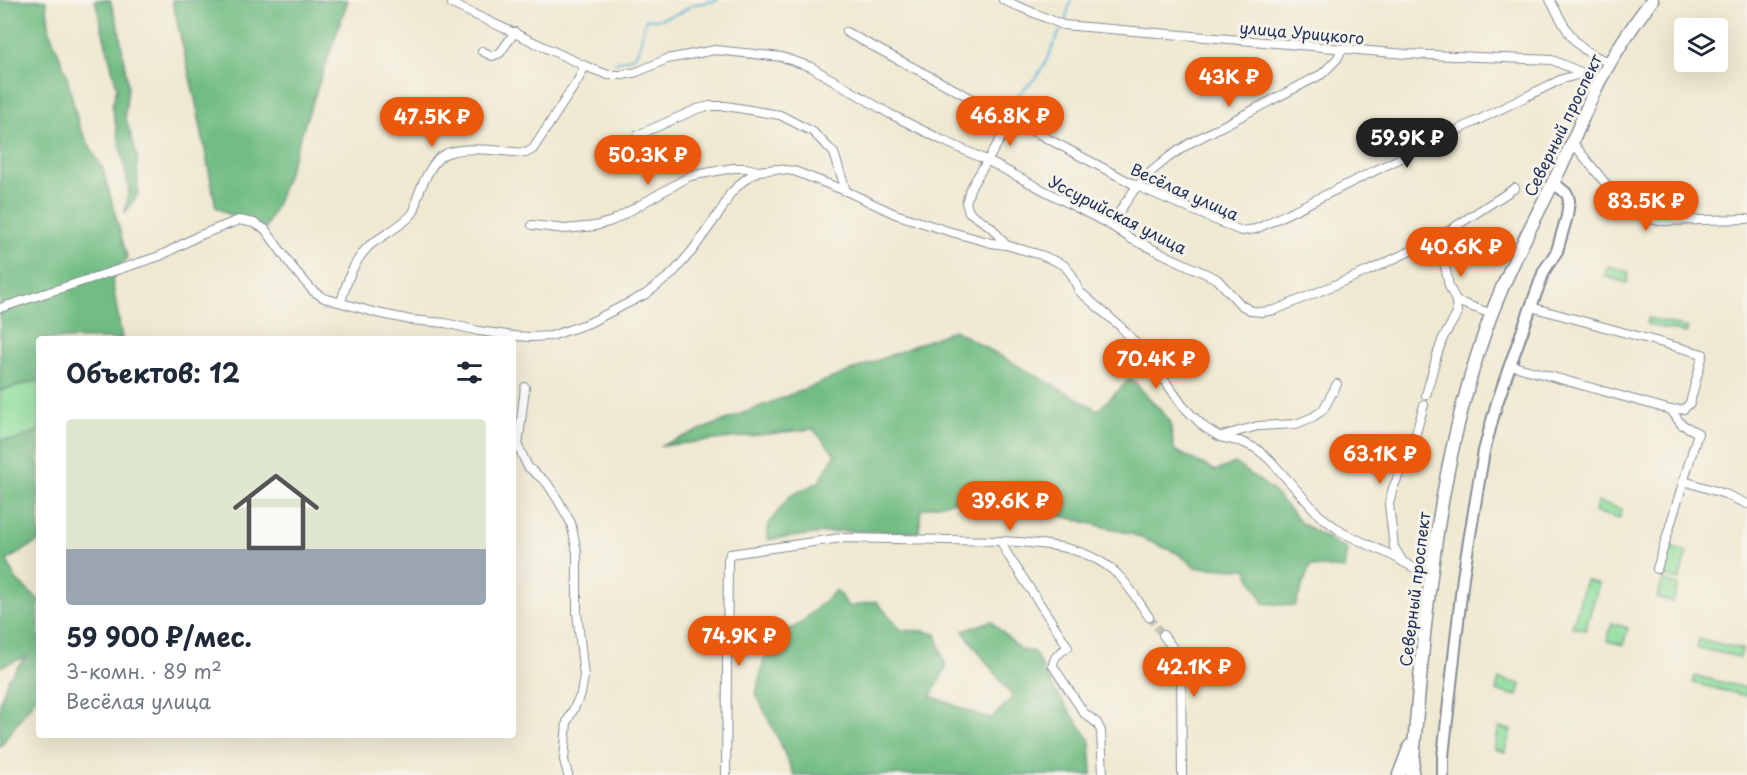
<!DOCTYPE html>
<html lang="ru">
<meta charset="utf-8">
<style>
body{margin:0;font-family:"Playpen Sans",sans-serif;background:#f2f2f3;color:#1f2937;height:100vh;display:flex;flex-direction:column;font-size:22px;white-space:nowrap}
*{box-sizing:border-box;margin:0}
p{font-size:20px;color:#747a83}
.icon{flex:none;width:33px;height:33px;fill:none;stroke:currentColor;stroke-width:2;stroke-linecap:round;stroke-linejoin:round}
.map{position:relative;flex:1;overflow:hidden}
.panel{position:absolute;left:36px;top:336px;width:480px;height:402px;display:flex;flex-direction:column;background:#fff;border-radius:6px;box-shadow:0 6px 24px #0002}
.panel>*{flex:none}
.fabs{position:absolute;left:1674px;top:18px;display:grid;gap:12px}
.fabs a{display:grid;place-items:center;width:54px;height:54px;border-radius:6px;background:#fff;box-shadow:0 6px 24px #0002;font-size:30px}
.price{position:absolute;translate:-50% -51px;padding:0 14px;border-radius:21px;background:#ea580c;color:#fff;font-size:20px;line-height:39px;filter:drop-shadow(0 2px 3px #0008)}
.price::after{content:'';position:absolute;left:50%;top:36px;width:18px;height:14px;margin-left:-9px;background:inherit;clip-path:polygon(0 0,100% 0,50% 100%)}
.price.current{background:#222;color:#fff}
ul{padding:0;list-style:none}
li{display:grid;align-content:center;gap:12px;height:318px;padding:0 30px}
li+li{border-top:2px solid #e0e1e3}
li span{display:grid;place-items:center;height:186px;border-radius:6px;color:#555}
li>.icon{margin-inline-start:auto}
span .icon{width:108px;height:108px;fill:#fffc;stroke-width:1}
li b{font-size:26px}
h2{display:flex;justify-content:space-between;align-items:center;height:72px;padding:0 30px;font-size:26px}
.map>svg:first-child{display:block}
.green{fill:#8ede9d;stroke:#54867e;stroke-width:1.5}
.forest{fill:#72bd84;stroke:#467671;stroke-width:1.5}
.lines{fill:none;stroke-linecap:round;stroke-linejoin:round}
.stream{stroke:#5cb3d9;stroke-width:2}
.street-tunnel{stroke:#c5c4ba;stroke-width:8;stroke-dasharray:8 4;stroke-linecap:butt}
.street-casing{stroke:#858c98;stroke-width:10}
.secondary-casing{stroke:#858c98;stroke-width:14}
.primary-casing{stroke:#858c98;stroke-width:15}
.street{stroke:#fff;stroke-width:8}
.secondary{stroke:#fff;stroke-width:10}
.primary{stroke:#fff;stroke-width:12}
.labels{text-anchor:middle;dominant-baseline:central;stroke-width:6;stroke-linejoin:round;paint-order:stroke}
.street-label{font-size:16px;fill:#1b2f5e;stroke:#f7f3e8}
</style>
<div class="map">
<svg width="1747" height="775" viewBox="0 0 1747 775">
<rect width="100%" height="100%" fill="#f7f3e8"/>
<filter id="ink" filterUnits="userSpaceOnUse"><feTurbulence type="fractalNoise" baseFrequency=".0167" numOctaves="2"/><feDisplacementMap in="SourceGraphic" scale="12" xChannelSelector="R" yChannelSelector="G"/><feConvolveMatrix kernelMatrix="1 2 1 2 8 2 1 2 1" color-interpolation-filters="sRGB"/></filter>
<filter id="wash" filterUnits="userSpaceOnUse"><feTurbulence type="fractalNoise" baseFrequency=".008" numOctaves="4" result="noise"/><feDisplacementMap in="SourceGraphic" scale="24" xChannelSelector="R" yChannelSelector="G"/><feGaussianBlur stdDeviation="1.35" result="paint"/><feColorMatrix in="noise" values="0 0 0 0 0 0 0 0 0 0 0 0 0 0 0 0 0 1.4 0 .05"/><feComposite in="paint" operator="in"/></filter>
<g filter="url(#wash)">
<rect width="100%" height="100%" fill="#efe9d1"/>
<g class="green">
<polygon points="1608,266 1629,272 1627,283 1604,276"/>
<polygon points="1648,318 1688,328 1686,333 1647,324"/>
<polygon points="39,380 39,431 16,440 0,440 0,391"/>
<polygon points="1598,502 1622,509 1619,519 1595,512"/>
<polygon points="1670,547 1687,552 1679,580 1662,575"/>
<polygon points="1586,580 1599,584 1585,630 1572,627"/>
<polygon points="1663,580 1678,585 1673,602 1657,597"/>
<polygon points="1612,623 1628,628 1623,645 1607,641"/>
<polygon points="1699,639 1742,649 1740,657 1697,648"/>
<polygon points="1695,676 1747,688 1747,696 1693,683"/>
<polygon points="1499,679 1521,684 1518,696 1496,691"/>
<polygon points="1499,727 1511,730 1505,752 1494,749"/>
</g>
<g class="forest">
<polygon points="0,0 46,0 50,32 66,73 79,126 103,170 127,257 112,280 122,339 39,339 39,380 0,391"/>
<polygon points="95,0 110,0 119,29 128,86 125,116 137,155 138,194 125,213 129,188 112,106 117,88"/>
<polygon points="172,0 348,0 278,201 265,229 239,220 216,207 196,103"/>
<polygon points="954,330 1098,410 1131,378 1170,421 1174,450 1216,471 1235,463 1271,489 1301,523 1347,550 1344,569 1310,566 1295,606 1264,603 1246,569 1197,568 1177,553 1132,534 979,495 921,509 919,532 840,531 767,540 769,523 790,496 819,482 835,454 813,429 660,446"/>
<polygon points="39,431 39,541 7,560 16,580 39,600 39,693 0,747 0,702 8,679 26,657 0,667 0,440 16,440"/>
<polygon points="836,590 849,607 876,601 901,630 924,631 936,634 946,667 931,696 976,714 992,718 1013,697 963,631 991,621 1021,650 1034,652 1053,688 1090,740 1092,775 794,775 780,743 756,694 764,659 778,645 786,631 800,624"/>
</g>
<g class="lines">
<g class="stream">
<polyline points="1065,22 1071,0"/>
<path d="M615,62C647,57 637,44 646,19H660L680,13L692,5L718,0"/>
<path d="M1010,104C1017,93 1028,87 1036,77C1047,64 1052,46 1060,31"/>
</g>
</g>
</g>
<g filter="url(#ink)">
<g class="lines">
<polyline class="street-tunnel" points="1149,617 1163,635"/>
<defs>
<g id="street">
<polyline points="1003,0 1063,25 1406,54 1552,60 1600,80"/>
<path d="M1550,0C1559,15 1567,34 1580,46C1588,54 1600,58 1610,63"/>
<polyline points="452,4 585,66 608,75 622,75 637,72 667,59 715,50 782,57 811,67 890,114 942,140 986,160 1110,225 1133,240 1217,279 1241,305 1252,311 1262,312 1275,310 1368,271 1436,239 1515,188"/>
<polyline points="846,32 1137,186 1241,231 1256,229 1562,79 1585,73"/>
<polyline points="482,51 492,56 500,53 515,32"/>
<polyline points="1012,120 970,189 966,203 969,212 991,227 1006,245 1041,255 1064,265 1072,275 1079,291 1121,327 1147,356 1183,406 1204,427 1220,437 1242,442 1257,449 1270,460 1319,515 1343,533 1391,555 1430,577"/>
<polyline points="638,135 697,109 710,106 726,106 780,115 813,132 834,153 846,191"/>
<polyline points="1572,142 1619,200 1645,218 1661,221 1747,219"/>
<polyline points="532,225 565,229 595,226 612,221 690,176 733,168 746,168 758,171"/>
<polyline points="1110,225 1137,186 1152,171 1169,157 1190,143 1322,74 1337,59 1342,49"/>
<polyline points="1436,239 1443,256 1449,286 1456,301 1492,314"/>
<path d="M341,302C347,281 353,261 370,245C380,237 410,221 414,211C416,207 416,202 417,198C421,186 432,161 443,155C462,144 504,152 526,153L533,149L578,80L585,66"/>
<polyline points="1531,307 1703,354 1690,403 1684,409 1671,410"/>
<polyline points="0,308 160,256 198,236 239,220 254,223 265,229 293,268 313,291 324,298 377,313 411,320 445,323 479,331 514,336 531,337 551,336 589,323 646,294 672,274 692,251 722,209 730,194 743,181 758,171 777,169 794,171 846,191 895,214 948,231 991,243 1006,245"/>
<polyline points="1510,365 1671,410 1681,424 1698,433 1657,569"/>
<polyline points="525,387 518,446 528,467 547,483 558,500 571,523 577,552 577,612 584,676 581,694 567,722 564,760 568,775"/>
<polyline points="1426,395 1437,355 1443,338 1457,314 1456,301"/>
<polyline points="1221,436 1258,426 1296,424 1313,417 1323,410 1337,384"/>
<polyline points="1684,481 1725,494 1747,504"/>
<path d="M1001,541C1043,543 1091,545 1122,579C1132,590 1140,604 1149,617"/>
<polyline points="1403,562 1394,547 1389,504 1393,488 1414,440 1424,405"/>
<polyline points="1163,635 1177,653 1181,664 1182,775"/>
<path d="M726,775L728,560L730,554L841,538L1001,541L1006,552L1068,647C1060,653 1053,656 1053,666L1084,713L1097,723L1101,731L1103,775"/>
</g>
<polyline id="secondary" points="1443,775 1443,756 1463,577 1484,451 1496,406 1510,365 1544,271 1557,251 1567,216 1569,200 1567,194 1560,188 1552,184"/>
<g id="primary">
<polyline points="1399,775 1410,746"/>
<path d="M1412,775C1415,728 1420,681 1424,635C1436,523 1452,421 1491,315C1511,263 1538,213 1563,163C1576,136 1586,107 1600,80C1615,52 1633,25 1652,0"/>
</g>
</defs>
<use href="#street" class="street-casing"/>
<use href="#secondary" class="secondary-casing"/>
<use href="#primary" class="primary-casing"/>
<use href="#street" class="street"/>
<use href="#secondary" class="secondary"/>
<use href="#primary" class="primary"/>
</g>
</g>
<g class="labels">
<g class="street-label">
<text transform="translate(1302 32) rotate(5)">улица Урицкого</text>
<text transform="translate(1562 125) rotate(-64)">Северный проспект</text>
<text transform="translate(1185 191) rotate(24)">Весёлая улица</text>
<text transform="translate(1118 214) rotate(27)">Уссурийская улица</text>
<text transform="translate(1414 589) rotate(-83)">Северный проспект</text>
</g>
</g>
</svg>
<div class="fabs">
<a><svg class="icon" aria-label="layers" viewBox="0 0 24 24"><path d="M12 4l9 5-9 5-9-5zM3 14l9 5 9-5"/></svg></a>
</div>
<b class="price" style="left:1229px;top:108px">43K ₽</b>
<b class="price" style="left:1010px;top:147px">46.8K ₽</b>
<b class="price" style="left:432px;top:148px">47.5K ₽</b>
<b class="price current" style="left:1407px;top:169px">59.9K ₽</b>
<b class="price" style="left:648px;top:186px">50.3K ₽</b>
<b class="price" style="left:1646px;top:232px">83.5K ₽</b>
<b class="price" style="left:1461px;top:278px">40.6K ₽</b>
<b class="price" style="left:1156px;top:390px">70.4K ₽</b>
<b class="price" style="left:1380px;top:485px">63.1K ₽</b>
<b class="price" style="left:1010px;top:532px">39.6K ₽</b>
<b class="price" style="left:739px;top:667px">74.9K ₽</b>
<b class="price" style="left:1194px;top:698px">42.1K ₽</b>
<section class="panel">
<h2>Объектов: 12<svg class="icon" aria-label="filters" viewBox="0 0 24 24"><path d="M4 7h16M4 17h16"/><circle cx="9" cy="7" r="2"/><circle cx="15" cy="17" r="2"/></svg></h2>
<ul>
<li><span style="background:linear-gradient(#dfe7d0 70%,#9aa5b1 0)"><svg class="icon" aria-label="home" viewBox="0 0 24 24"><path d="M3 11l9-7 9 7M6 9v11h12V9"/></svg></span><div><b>59 900 ₽/мес.</b><p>3-комн. · 89 m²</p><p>Весёлая улица</p></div></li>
</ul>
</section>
</div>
